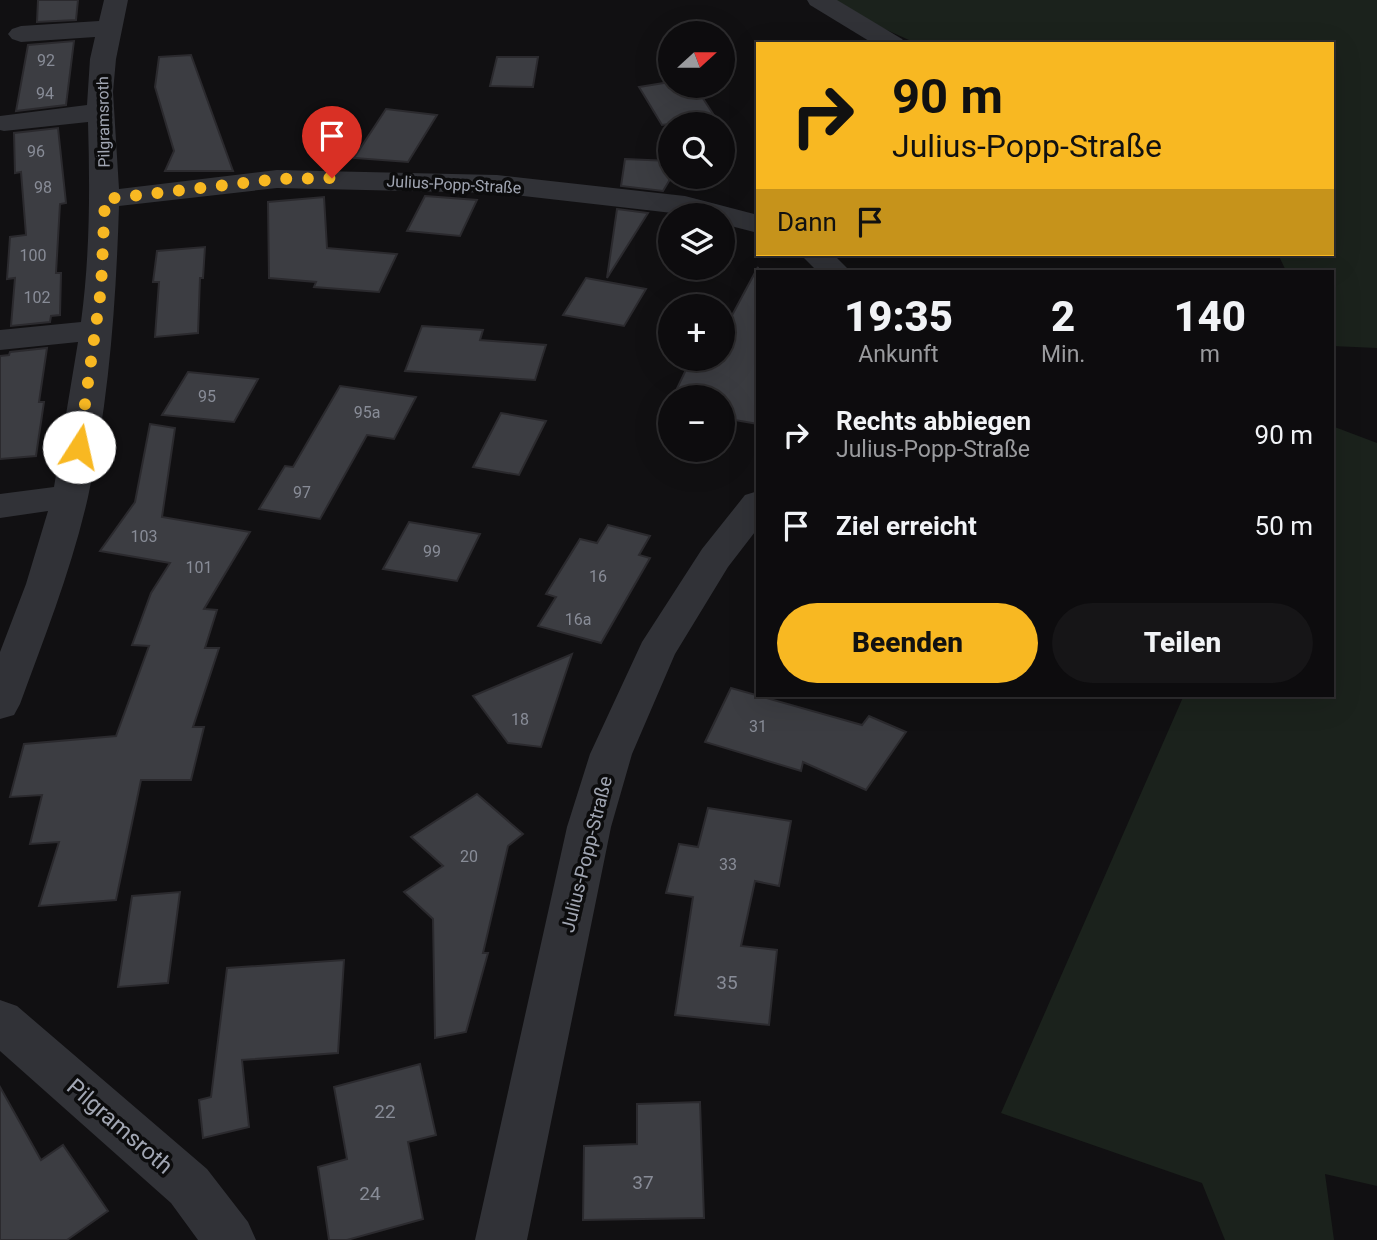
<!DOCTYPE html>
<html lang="de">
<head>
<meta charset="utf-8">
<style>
  body { margin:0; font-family:Roboto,sans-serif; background:#161517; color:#f1f3f6; height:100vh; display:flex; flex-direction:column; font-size:26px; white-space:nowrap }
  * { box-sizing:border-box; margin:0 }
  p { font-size:23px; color:#9a9b9e }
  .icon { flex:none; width:38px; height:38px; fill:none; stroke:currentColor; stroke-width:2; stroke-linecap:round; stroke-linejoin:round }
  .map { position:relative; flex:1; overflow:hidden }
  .sheet { position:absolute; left:756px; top:270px; width:578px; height:427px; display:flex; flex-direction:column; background:#0d0c0e; border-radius:0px; box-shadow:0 7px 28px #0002,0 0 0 2px #2d2c2e }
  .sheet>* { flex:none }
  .top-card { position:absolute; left:756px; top:42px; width:578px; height:214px; border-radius:0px; box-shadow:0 7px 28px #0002,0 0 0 2px #2d2c2e; background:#f8b822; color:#111; overflow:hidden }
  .needle { width:46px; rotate:69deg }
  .buttons { position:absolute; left:658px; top:21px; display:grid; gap:14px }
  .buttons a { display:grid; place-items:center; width:77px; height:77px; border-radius:50%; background:#0d0c0e; box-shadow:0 7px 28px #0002,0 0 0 2px #2d2c2e; font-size:35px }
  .pin { position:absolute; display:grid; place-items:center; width:60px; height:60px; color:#fff; margin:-72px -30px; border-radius:50% 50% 50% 0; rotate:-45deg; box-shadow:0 0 7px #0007 }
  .pin .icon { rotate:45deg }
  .me { position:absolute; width:77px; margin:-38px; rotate:10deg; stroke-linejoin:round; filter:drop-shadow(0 0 5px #0008) }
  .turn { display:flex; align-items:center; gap:24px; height:147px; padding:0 21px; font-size:32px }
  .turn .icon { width:91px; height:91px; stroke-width:2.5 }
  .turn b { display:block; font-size:49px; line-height:60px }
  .then { display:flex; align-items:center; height:66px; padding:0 21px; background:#0003; gap:14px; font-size:26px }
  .eta { display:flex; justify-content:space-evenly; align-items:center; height:119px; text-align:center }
  .eta b { font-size:42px; font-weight:800; line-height:49px }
  .button { display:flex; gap:14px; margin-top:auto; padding:14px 21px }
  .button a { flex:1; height:80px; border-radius:42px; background:#f8b822; color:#111; font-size:28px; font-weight:800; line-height:80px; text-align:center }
  .button a+a { background:#161517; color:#f1f3f6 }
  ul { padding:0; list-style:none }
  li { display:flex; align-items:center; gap:21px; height:91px; padding:0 21px }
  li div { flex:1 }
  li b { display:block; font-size:26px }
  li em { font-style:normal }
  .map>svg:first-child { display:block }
  .green { fill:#1b221c }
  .building { fill:#3c3d42; stroke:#2b2a2e; stroke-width:2 }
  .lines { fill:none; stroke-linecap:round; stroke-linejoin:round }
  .minor { fill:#313237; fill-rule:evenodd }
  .route { stroke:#f8b822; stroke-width:12; stroke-dasharray:0 21.6 }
  .labels { text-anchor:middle; stroke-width:7; stroke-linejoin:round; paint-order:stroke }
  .number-label { font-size:16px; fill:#888c97 }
  .far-street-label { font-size:16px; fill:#a1a6b3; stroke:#0c0c0d }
  .street-label { font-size:19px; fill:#a1a6b3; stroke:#0c0c0d }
  .near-number-label { font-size:19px; fill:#888c97 }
  .near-street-label { font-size:23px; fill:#a1a6b3; stroke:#0c0c0d }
</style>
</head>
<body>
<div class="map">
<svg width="1377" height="1240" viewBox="0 0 1377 1240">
  <rect width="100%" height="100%" fill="#111012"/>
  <g class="green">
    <path d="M 833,0 L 1377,0 L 1377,348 L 1332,346 L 1332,271 L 1286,271 L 1278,254 L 1332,254 L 1332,44 L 918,44 L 862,19 Z"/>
    <path d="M 1332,426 L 1377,443 L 1377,1186 L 1325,1174 L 1334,1240 L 1225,1240 L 1202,1183 L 1001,1113 L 1184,695 L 1332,695 Z"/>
  </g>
  <g class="building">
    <path d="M 38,0 L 78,0 L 76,20 L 37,22 Z"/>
    <path d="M 74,41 L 66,105 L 16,111 L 28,45 Z"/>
    <path d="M 191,55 L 233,171 L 165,171 L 174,151 L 155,87 L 159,57 Z"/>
    <path d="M 497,57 L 538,57 L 533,87 L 490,86 Z"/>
    <path d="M 670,82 L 670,86 L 695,86 L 715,117 L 662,125 L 639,87 Z"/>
    <path d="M 386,109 L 437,115 L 408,162 L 354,158 Z"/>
    <path d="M 58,128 L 66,203 L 60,204 L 56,273 L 61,273 L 60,315 L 51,316 L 50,322 L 11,326 L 15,278 L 7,279 L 10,237 L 26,235 L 21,172 L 15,173 L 14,133 Z"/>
    <path d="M 625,159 L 670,161 L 669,181 L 663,191 L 621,186 Z"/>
    <path d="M 425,196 L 477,200 L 460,236 L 407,231 Z"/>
    <path d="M 324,197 L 327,248 L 397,254 L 379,292 L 314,287 L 316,282 L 269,278 L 268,202 Z"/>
    <path d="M 617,209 L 648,213 L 607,278 Z"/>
    <path d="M 205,247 L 203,278 L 200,278 L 198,333 L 155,337 L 159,282 L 153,282 L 157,251 Z"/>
    <path d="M 758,267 L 758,424 L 723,418 L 723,397 L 673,397 L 691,359 L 723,359 L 723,332 Z"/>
    <path d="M 586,278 L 646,289 L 624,326 L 563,315 Z"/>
    <path d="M 422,326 L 483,330 L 480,340 L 546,345 L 535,380 L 405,371 Z"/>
    <path d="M 47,348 L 39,402 L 44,402 L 36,456 L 0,459 L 0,356 L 9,355 L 10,352 Z"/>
    <path d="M 188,372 L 258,379 L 234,422 L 162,415 Z"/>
    <path d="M 340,386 L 416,397 L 394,439 L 367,435 L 320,519 L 259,509 L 285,466 L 293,467 Z"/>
    <path d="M 501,413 L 546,421 L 519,475 L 473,467 Z"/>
    <path d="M 150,424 L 175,428 L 162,517 L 250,532 L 204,609 L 217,610 L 205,648 L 219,648 L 193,727 L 204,727 L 191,780 L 141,780 L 116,900 L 39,906 L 59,842 L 30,844 L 42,795 L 10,797 L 24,744 L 116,736 L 149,646 L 132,645 L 151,593 L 170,563 L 100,551 L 135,502 Z"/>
    <path d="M 409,522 L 480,534 L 457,581 L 383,569 Z"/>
    <path d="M 608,525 L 650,536 L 639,555 L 650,558 L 601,643 L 538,626 L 556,597 L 546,594 L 580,539 L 597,543 Z"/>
    <path d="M 572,654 L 541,747 L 508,743 L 473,696 Z"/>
    <path d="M 731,688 L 862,725 L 869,716 L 906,732 L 866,790 L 803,762 L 801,771 L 705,742 Z"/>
    <path d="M 477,794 L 523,834 L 508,846 L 483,953 L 488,953 L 466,1032 L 435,1038 L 433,919 L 404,892 L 443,866 L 411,837 Z"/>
    <path d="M 708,808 L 791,821 L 779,886 L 755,881 L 741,946 L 777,950 L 769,1025 L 675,1015 L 693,897 L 666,893 L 679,844 L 698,847 Z"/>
    <path d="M 180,892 L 168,983 L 118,987 L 132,896 Z"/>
    <path d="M 344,960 L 338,1053 L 242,1060 L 249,1127 L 203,1138 L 199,1100 L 211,1097 L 227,968 Z"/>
    <path d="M 420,1064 L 436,1135 L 408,1142 L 423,1219 L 347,1240 L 329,1240 L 318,1167 L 347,1159 L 334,1087 Z"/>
    <path d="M 0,1087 L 41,1160 L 63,1145 L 108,1211 L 67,1240 L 0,1240 Z"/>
    <path d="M 700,1102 L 704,1218 L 583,1220 L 584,1146 L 637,1144 L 637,1104 Z"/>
  </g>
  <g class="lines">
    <g class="minor">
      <path d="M 104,0 L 128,0 L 116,59 L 113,92 L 119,189 L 277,170 L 497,175 L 685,196 L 758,215 L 758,233 L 723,224 L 723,215 L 690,215 L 497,193 L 277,188 L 119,206 C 116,303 109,402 88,497 C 72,568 45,636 20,704 L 14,715 L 0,719 L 0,652 L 26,584 L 48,511 L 0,518 L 0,494 L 54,487 L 78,342 L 0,350 L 0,330 L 81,322 C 90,255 90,189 88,122 L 4,131 L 0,130 L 0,116 L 87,105 L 90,59 L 95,37 L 21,42 L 12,39 L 8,34 L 12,29 L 21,26 L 99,21 Z"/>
      <path d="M 807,0 L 837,0 L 902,39 L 906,44 L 874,44 L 810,5 Z"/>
      <path d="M 800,254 L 833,254 L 850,271 L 817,271 Z"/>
      <path d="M 758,491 L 758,528 L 728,567 L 675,654 L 632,754 L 611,827 L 527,1240 L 475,1240 L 567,827 L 590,754 L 642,642 L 702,549 L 745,495 Z"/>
      <path d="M 0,1000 L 17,1006 L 207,1169 L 248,1222 L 256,1240 L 198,1240 L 171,1203 L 0,1051 Z"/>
    </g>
  </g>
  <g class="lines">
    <path class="route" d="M 79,447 L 101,289 L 105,199 L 277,179 L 332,178"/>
  </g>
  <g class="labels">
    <g class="number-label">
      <text x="46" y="66">92</text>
      <text x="45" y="99">94</text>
      <text x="36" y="157">96</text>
      <text x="43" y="193">98</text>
      <text x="33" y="261">100</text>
      <text x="37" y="303">102</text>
      <text x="207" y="402">95</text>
      <text x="367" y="418">95a</text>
      <text x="302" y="498">97</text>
      <text x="144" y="542">103</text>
      <text x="432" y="557">99</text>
      <text x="199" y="573">101</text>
      <text x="598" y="582">16</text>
      <text x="578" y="625">16a</text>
      <text x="520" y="725">18</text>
      <text x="758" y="732">31</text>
      <text x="469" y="862">20</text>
      <text x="728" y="870">33</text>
    </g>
    <g class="far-street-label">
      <text transform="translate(103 122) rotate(-91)" y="6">Pilgramsroth</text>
      <text transform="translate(454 184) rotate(3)" y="6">Julius-Popp-Straße</text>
    </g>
    <g class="street-label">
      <text transform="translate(586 854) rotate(-76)" y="7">Julius-Popp-Straße</text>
    </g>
    <g class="near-number-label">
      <text x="727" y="989">35</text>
      <text x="385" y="1118">22</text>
      <text x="643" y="1189">37</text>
      <text x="370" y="1200">24</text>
    </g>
    <g class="near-street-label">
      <text transform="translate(120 1126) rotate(41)" y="8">Pilgramsroth</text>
    </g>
  </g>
</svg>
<div class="buttons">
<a><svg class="needle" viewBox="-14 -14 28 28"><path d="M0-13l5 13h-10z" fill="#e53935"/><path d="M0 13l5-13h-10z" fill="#9a9b9e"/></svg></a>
<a><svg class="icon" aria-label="search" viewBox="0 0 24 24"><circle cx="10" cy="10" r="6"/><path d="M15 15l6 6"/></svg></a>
<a><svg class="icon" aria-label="layers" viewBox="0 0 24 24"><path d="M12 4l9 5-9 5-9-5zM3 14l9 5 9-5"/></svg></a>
<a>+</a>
<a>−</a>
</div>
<div class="pin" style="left:332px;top:178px;background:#d93025"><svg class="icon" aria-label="arrive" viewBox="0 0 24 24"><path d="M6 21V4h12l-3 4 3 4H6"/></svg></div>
<svg class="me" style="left:79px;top:447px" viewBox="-20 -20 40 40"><circle r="19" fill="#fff"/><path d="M0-13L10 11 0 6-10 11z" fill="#f8b822"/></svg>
<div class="top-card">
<div class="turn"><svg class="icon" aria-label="right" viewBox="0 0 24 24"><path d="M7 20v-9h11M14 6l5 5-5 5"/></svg><div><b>90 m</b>Julius-Popp-Straße</div></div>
<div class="then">Dann<svg class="icon" aria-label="arrive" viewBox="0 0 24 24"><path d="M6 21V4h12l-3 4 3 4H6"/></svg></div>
</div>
<section class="sheet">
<div class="eta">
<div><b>19:35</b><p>Ankunft</p></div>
<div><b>2</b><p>Min.</p></div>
<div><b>140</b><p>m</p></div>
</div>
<ul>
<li><svg class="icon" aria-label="right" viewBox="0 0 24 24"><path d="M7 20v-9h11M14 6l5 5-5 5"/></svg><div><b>Rechts abbiegen</b><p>Julius-Popp-Straße</p></div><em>90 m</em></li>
<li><svg class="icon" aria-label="arrive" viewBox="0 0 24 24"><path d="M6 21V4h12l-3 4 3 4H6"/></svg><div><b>Ziel erreicht</b></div><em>50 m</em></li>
</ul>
<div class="button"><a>Beenden</a><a>Teilen</a></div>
</section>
</div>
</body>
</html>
